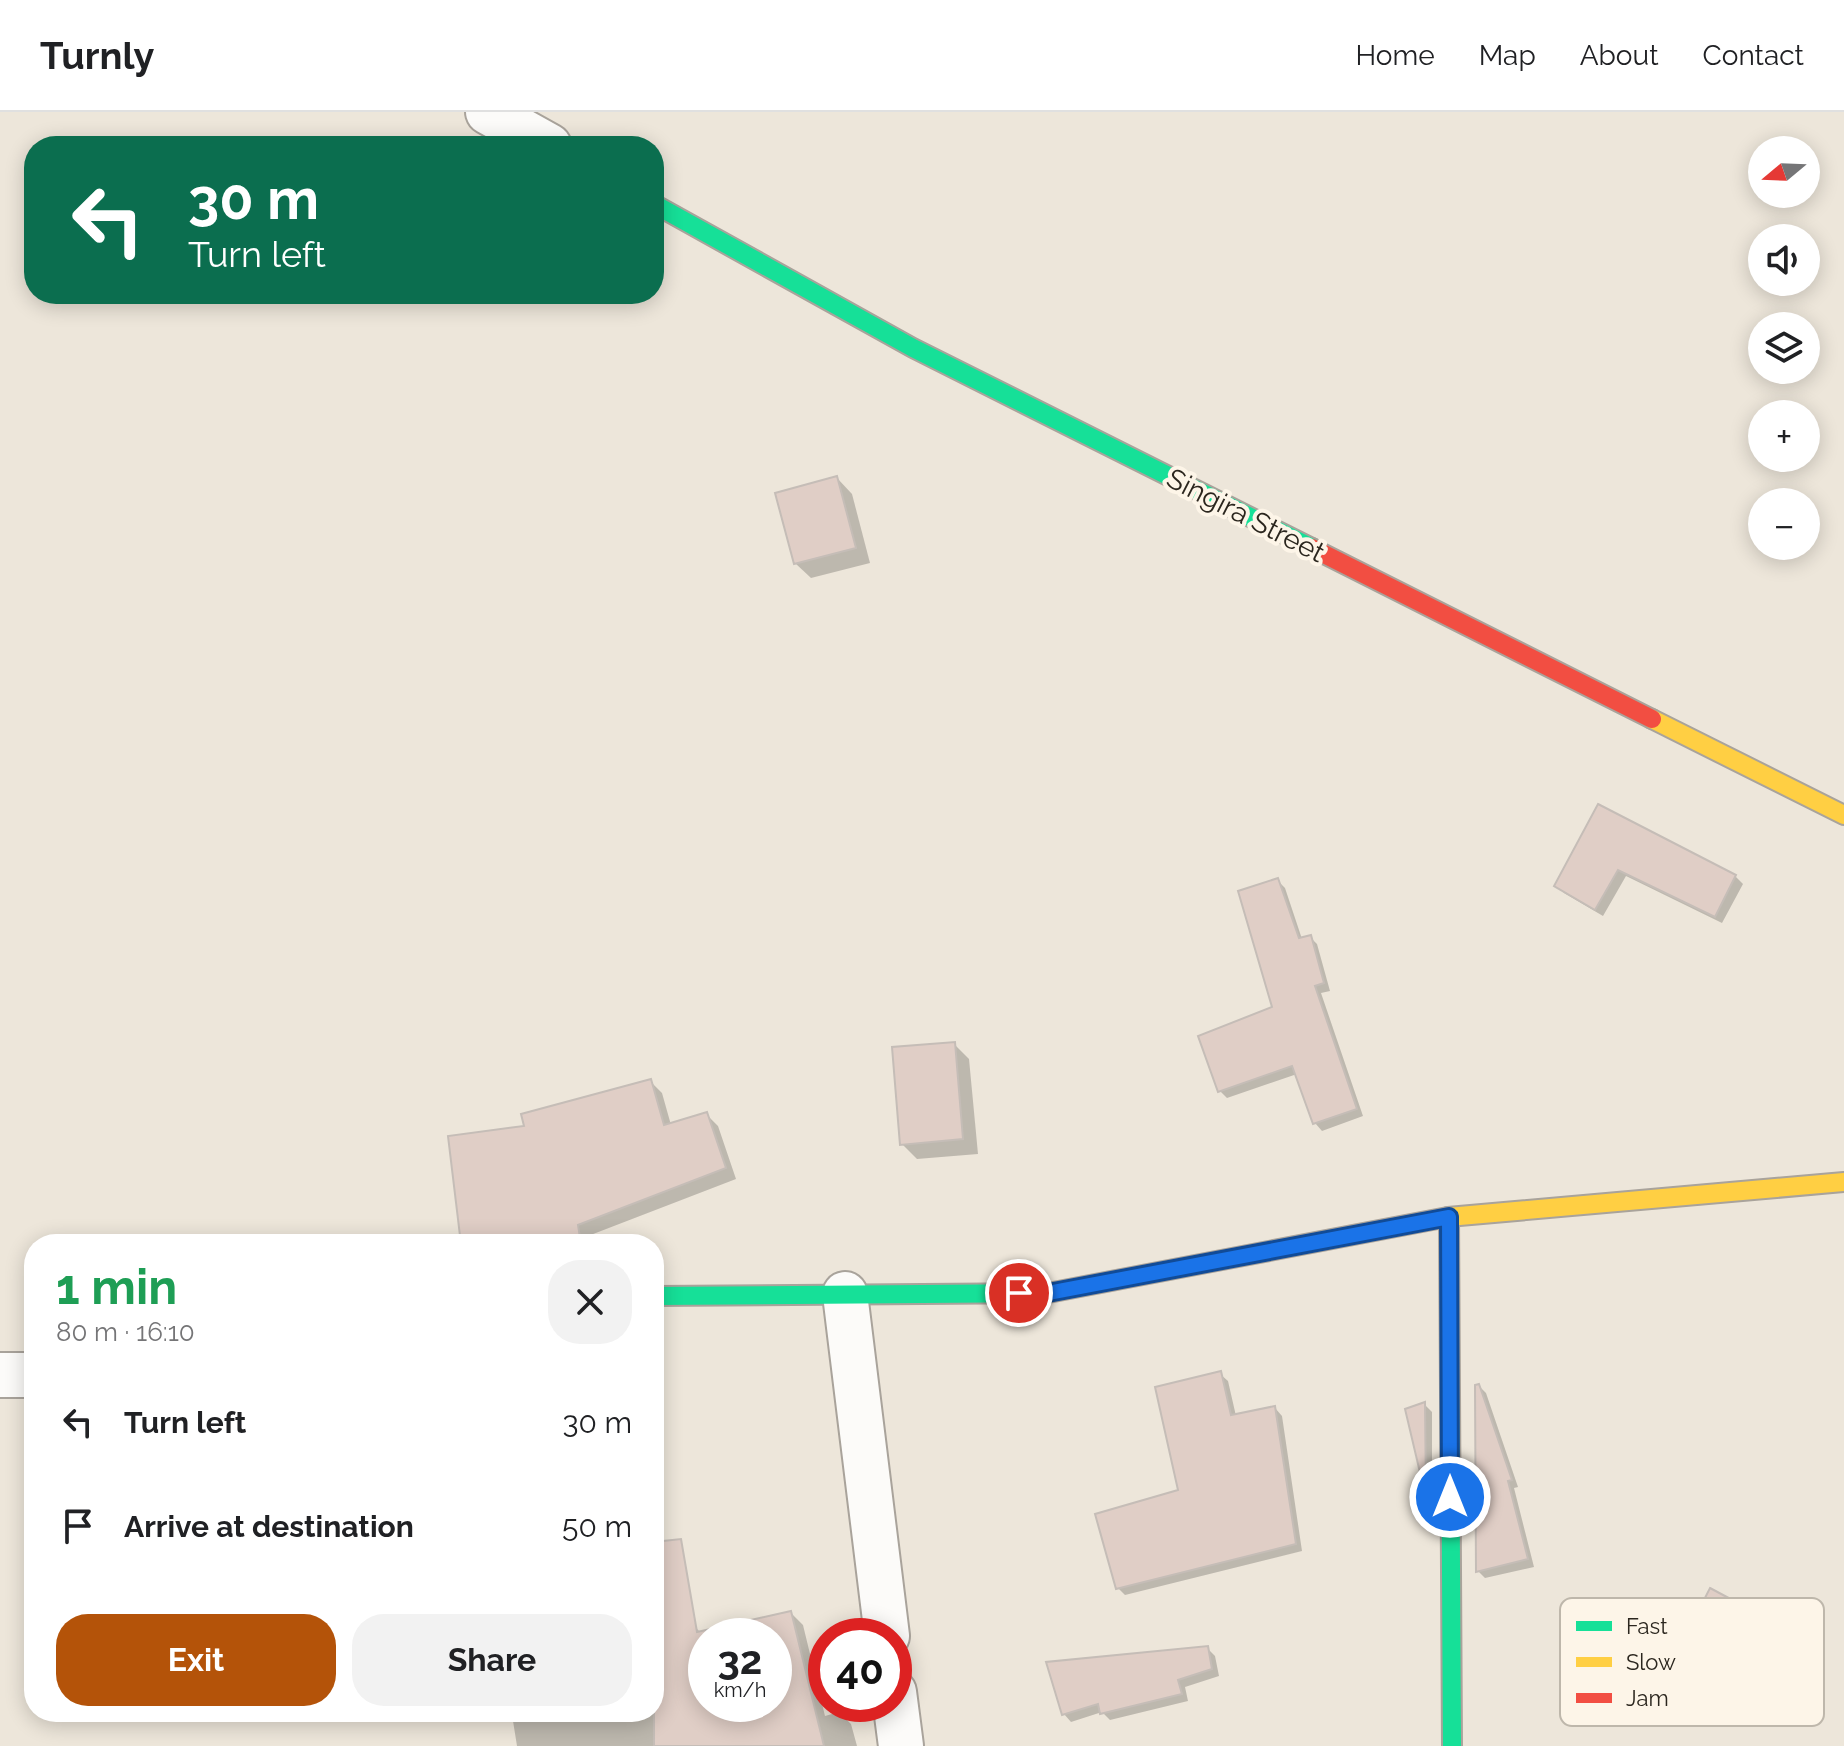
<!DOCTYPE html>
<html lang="en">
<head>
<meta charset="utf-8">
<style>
  body { margin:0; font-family:Raleway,sans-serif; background:#f2f2f2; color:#202124; height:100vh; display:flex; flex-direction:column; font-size:30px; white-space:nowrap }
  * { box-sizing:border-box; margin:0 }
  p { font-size:26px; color:#757577 }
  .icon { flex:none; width:44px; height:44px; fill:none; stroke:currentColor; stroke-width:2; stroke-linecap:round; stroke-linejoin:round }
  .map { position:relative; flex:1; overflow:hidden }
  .panel { position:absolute; left:24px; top:1122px; width:640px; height:488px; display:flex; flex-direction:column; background:#fff; border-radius:32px; box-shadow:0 4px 20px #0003 }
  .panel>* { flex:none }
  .guide { position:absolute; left:24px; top:24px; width:640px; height:168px; border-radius:32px; box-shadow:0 4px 20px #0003; background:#0b6e4f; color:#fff; overflow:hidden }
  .needle { width:52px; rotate:251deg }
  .tools { position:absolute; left:1748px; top:24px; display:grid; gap:16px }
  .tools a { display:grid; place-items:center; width:72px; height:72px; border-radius:50%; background:#fff; box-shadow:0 4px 20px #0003; font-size:40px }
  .speed { position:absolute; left:688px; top:1506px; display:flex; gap:16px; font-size:40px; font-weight:700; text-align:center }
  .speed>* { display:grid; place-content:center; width:104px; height:104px; border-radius:50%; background:#fff; box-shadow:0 4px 20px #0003; line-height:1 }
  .speed small { font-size:20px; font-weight:400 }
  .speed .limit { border:12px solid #d22; background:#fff; color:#111 }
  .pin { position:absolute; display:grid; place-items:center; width:68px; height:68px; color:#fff; margin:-34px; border:4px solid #fff; border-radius:50%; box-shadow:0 2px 8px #0007 }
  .me { position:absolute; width:88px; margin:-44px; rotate:0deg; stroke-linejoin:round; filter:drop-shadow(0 0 6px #0008) }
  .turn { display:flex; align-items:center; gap:28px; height:168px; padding:0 32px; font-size:36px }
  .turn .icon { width:104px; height:104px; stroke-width:2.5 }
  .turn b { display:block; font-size:56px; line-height:68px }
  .round { display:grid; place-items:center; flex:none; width:84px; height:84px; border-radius:32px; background:#f2f2f2 }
  .overview { display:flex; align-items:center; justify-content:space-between; height:136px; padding:0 32px }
  h1 { font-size:48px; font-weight:700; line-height:60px; color:#1e9e55 }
  .primary-button { display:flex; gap:16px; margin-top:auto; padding:16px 32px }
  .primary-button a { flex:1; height:92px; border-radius:32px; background:#b45309; color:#fff; font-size:32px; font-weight:700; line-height:92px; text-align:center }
  .primary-button a+a { background:#f2f2f2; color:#202124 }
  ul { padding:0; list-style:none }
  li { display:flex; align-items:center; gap:24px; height:104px; padding:0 32px }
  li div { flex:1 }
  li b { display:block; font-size:30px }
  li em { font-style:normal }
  header { display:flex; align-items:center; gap:48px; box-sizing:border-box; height:112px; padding:0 40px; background:#fff; border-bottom:2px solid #e0e0e0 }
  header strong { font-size:38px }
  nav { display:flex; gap:44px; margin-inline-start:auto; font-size:28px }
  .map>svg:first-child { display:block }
  .shadow { fill:#0003; fill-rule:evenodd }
  .building { fill:#e0cec6; stroke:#c5bdb7; stroke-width:2; fill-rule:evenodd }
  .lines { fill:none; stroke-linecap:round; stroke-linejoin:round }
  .street-casing { stroke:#a9a39b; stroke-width:48 }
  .fast-casing { stroke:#a9a39b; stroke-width:22 }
  .slow-casing { stroke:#a9a39b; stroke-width:22 }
  .jam-casing { stroke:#a9a39b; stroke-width:22 }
  .street { stroke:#fcfbf9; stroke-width:44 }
  .fast { stroke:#16e098; stroke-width:18 }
  .slow { stroke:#ffcf43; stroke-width:18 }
  .jam { stroke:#f24e42; stroke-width:18 }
  .route-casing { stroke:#114b97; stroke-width:20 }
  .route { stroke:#1a73e8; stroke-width:14 }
  .labels { text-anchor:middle; stroke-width:8; stroke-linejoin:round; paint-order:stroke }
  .street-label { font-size:28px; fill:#2b261e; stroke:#fdf5e8 }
  .key { fill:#fdf5e8; stroke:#beb7ab; stroke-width:2 }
  .key-label { font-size:22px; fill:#2b261e }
</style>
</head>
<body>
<header>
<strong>Turnly</strong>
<nav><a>Home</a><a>Map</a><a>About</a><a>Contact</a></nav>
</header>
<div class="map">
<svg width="1844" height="1634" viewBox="0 0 1844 1634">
  <rect width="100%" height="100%" fill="#ede6da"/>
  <g class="shadow">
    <path d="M 837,366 L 852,382 L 870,451 L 811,466 L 795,451 Z"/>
    <path d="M 1599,695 L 1735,764 L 1743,772 L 1722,811 L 1626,764 L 1603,804 L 1564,781 L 1557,773 Z"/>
    <path d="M 1277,768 L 1285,776 L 1302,827 L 1310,825 L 1317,832 L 1330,879 L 1321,881 L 1363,1004 L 1322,1019 L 1315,1011 L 1297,962 L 1227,986 L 1220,979 L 1275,896 Z"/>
    <path d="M 954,932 L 969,947 L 978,1042 L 917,1047 L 902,1032 Z"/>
    <path d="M 650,969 L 662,981 L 671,1013 L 706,1002 L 718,1014 L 736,1067 L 588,1124 L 589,1127 L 546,1132 L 463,1132 L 527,1016 Z"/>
    <path d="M 1220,1262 L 1228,1269 L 1236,1304 L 1275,1296 L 1282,1304 L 1302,1439 L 1125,1483 L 1118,1476 L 1181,1379 Z"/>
    <path d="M 1479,1274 L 1486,1281 L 1518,1375 L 1514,1376 L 1534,1455 L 1485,1466 L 1478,1459 Z"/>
    <path d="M 1425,1293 L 1432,1300 L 1432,1390 L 1427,1385 L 1407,1299 Z"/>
    <path d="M 791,1501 L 803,1513 L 825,1604 L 839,1600 L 851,1612 L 857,1634 L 517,1634 L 513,1609 L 574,1600 L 654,1600 L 654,1522 L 695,1515 L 701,1521 ZM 706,1524 L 774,1524 L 774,1592 L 706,1592 Z"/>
    <path d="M 1207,1536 L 1215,1544 L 1219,1564 L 1185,1575 L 1188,1589 L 1110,1608 L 1102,1600 L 1071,1610 L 1064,1602 Z"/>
  </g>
  <g class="building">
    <path d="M 837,364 L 856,436 L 794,452 L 775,381 Z"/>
    <path d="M 1598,692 L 1736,763 L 1715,805 L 1618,758 L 1595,798 L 1554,774 Z"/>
    <path d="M 1278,766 L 1299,826 L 1311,823 L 1324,871 L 1315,874 L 1357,997 L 1313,1012 L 1292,954 L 1218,980 L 1198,924 L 1272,895 L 1238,779 Z"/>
    <path d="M 955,930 L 963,1027 L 900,1033 L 892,935 Z"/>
    <path d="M 651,967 L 664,1013 L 707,1000 L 726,1056 L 578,1113 L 581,1132 L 461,1132 L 448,1024 L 524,1014 L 521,1002 Z"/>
    <path d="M 1221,1259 L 1231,1303 L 1275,1294 L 1296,1432 L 1116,1477 L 1095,1402 L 1178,1378 L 1155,1275 Z"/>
    <path d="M 1479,1272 L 1512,1368 L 1508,1369 L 1528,1447 L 1476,1460 L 1475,1273 Z"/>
    <path d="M 1425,1290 L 1426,1386 L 1405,1297 Z"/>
    <path d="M 681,1427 L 697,1520 L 791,1499 L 824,1634 L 654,1634 L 654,1430 ZM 706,1524 L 774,1524 L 774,1592 L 706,1592 Z"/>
    <path d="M 1710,1476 L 1755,1500 L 1734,1543 L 1688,1519 Z"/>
    <path d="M 1208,1534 L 1212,1557 L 1178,1568 L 1182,1582 L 1100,1602 L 1098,1592 L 1062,1603 L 1046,1550 Z"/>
  </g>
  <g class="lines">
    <defs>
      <g id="street">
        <path d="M 488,0 L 549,34"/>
        <path d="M 845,1182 L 887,1524"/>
        <path d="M 0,1263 L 34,1263"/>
        <path d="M 894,1580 L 901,1634"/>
      </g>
      <g id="fast">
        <path d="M 654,92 L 913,236 L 1312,436"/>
        <path d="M 1449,1105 L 1452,1634"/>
        <path d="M 654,1184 L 1048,1181 L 1448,1105"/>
      </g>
      <g id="slow">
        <path d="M 1652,607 L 1844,703"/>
        <path d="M 1448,1105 L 1844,1070"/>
      </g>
      <path id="jam" d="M 1312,436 L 1652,607"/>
    </defs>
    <use href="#street" class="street-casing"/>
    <use href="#fast" class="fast-casing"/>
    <use href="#slow" class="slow-casing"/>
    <use href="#jam" class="jam-casing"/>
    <use href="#street" class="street"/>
    <use href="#fast" class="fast"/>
    <use href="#slow" class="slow"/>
    <use href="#jam" class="jam"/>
  </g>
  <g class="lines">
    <defs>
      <path id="route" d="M 1019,1181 L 1048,1181 L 1449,1105 L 1450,1385"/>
    </defs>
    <use href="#route" class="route-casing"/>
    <use href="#route" class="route"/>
  </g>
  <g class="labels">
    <g class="street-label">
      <text transform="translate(1246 403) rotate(27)" y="10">Singira Street</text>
    </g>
  </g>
  <rect x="1560" y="1486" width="264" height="128" rx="12" class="key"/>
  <rect x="1576" y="1509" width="36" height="10" fill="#16e098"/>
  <rect x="1576" y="1545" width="36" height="10" fill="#ffcf43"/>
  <rect x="1576" y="1581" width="36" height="10" fill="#f24e42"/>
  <g class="key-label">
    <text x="1626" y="1522">Fast</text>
    <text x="1626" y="1558">Slow</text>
    <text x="1626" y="1594">Jam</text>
  </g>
</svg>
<div class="tools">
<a><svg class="needle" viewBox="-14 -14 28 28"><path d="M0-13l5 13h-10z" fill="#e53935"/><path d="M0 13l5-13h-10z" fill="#757577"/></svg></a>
<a><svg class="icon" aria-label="sound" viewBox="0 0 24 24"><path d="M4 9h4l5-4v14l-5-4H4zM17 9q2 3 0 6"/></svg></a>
<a><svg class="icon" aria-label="layers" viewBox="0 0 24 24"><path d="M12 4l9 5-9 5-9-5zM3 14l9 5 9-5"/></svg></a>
<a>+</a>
<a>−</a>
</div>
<div class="speed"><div>32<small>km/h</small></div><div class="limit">40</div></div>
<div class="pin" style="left:1019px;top:1181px;background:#d93025"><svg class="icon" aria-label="arrive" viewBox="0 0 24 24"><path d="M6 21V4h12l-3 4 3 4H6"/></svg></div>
<svg class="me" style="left:1450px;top:1385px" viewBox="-20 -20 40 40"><circle r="17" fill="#1a73e8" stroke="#fff" stroke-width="3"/><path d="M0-11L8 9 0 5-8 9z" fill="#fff"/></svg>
<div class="guide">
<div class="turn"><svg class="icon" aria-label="left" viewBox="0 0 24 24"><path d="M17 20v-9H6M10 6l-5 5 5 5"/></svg><div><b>30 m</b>Turn left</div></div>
</div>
<section class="panel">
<div class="overview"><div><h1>1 min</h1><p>80 m · 16:10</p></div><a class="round"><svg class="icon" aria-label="close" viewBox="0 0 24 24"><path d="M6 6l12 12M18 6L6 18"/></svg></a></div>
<ul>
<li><svg class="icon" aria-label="left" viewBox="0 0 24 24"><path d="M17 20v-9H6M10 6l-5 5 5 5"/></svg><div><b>Turn left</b></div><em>30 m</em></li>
<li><svg class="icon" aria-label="arrive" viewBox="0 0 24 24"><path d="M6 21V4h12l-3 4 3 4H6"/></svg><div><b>Arrive at destination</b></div><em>50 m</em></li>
</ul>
<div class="primary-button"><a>Exit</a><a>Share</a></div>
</section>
</div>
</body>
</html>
